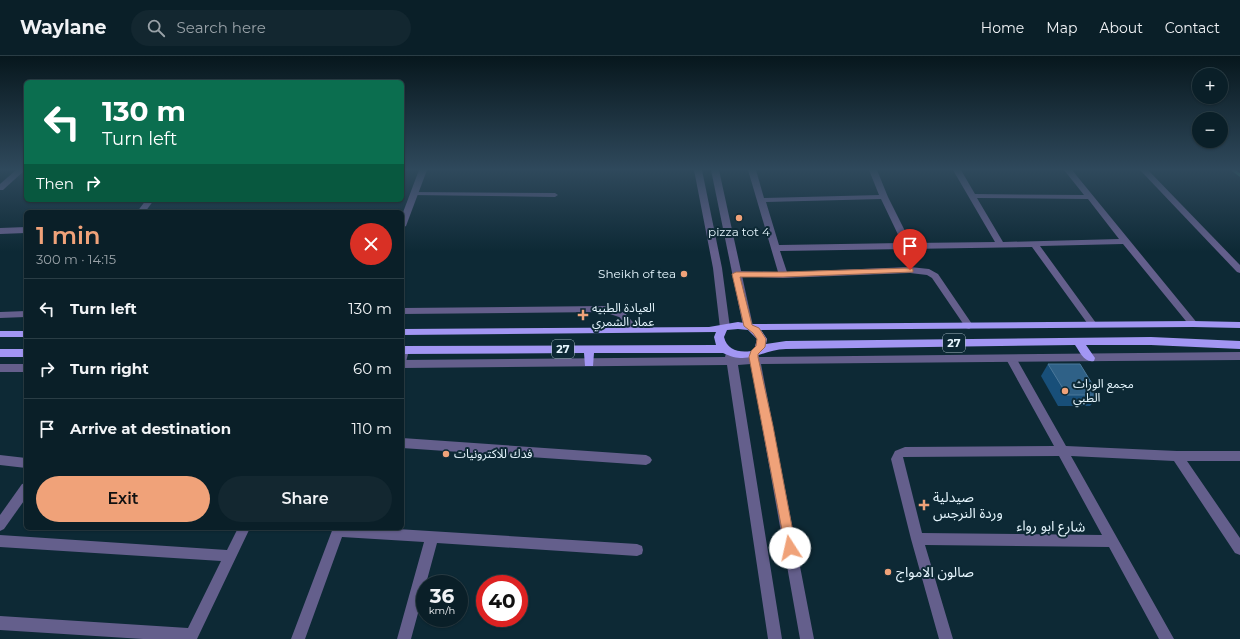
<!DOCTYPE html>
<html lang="en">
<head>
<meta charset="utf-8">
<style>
  body { margin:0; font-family:Montserrat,"Noto Sans Arabic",sans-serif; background:#132730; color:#f1f3f6; height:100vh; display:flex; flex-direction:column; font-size:15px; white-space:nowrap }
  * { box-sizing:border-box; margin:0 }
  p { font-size:13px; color:#99a2a8 }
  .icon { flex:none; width:22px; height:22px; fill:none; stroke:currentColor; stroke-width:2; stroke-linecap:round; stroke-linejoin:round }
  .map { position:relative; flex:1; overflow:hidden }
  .panel { position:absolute; left:24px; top:154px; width:380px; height:320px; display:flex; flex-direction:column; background:#0a1f28; border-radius:6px; box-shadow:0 1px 3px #0004,0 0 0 1px #2a3d45 }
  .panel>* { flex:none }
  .guide { position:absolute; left:24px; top:24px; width:380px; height:122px; border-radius:6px; box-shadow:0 1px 3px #0004,0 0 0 1px #2a3d45; background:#0b6e4f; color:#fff; overflow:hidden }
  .fabs { position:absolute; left:1192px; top:12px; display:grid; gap:8px }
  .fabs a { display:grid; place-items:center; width:36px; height:36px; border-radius:50%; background:#0a1f28; box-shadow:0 1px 3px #0004,0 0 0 1px #2a3d45; font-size:20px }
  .speed { position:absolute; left:416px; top:519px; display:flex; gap:8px; font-size:20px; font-weight:700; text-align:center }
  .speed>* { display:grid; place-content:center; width:52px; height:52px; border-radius:50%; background:#0a1f28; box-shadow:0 1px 3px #0004,0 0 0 1px #2a3d45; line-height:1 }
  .speed small { font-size:10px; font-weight:400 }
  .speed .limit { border:6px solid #d22; background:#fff; color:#111 }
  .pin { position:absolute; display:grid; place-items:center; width:34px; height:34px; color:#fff; margin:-41px -17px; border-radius:50% 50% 50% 0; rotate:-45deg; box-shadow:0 0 4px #0007 }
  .pin .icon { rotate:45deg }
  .me { position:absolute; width:44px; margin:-22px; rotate:350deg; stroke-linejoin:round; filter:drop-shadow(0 0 3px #0008) }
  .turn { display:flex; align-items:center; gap:14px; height:84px; padding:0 12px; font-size:18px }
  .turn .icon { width:52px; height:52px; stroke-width:2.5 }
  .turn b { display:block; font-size:28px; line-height:34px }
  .then { display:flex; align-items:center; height:38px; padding:0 12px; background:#0003; gap:8px; font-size:15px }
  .round { display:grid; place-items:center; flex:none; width:42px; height:42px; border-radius:21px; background:#132730 }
  .summary { display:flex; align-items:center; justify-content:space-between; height:68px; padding:0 12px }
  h1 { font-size:24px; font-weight:600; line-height:30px; color:#f0a279 }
  .action { display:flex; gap:8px; margin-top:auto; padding:8px 12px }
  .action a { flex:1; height:46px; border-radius:24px; background:#f0a279; color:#111; font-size:16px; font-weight:600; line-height:46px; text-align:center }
  .action a+a { background:#132730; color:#f1f3f6 }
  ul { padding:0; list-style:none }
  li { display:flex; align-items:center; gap:12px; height:60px; padding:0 12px; border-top:1px solid #2a3d45 }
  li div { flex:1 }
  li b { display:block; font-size:15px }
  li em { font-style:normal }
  header { display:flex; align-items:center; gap:24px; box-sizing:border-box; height:56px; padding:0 20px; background:#0a1f28; border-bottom:1px solid #2a3d45 }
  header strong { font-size:19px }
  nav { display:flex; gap:22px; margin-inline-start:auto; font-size:14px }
  .search { width:280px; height:36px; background:#132730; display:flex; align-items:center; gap:10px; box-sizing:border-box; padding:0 14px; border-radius:22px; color:#99a2a8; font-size:15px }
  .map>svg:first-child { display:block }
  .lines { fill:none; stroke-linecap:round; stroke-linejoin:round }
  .stream { stroke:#2f876b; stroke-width:3 }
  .service { fill:#645f8c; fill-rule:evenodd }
  .minor { fill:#645f8c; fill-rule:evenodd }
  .tertiary { fill:#645f8c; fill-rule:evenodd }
  .primary { fill:#a296f3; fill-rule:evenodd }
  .wall { fill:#184f79 }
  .building { fill:#2f6187; stroke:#4b789a }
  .route { fill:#f0a279; stroke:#9c694f }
  .poi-dot { fill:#f0a279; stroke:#0d2935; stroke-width:1.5 }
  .labels { text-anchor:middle; stroke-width:4; stroke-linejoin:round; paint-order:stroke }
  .shield { fill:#0d2935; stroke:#a5b8c2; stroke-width:1 }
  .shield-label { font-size:11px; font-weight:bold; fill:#e6f6fe }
  .poi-label { font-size:12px; fill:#e6f6fe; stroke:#0d2935; text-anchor:start }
  .near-poi-label { font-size:14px; fill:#e6f6fe; stroke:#0d2935; text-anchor:start }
  .near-street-label { font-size:14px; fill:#e6f6fe; stroke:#0d2935 }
</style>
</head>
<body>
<header>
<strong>Waylane</strong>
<div class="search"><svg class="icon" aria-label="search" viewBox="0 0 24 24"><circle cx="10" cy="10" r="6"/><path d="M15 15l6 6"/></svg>Search here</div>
<nav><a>Home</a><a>Map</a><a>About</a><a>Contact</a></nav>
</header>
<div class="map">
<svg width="1240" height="583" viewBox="0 0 1240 583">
  <rect width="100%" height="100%" fill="#0d2935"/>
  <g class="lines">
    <path class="stream" d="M 1233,114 L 1240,119"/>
    <path class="service" d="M 414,136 L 555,137 L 558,139 L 555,141 L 412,139 L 411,138 Z"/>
    <g class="minor">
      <path d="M 16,114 L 25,114 L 3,134 L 0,134 L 0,128 Z"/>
      <path d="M 419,114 L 427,114 L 406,170 L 402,172 L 402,159 Z"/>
      <path d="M 748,114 L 756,114 L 764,142 L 879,139 L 869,114 L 877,114 L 888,141 L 911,187 L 995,186 L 953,114 L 961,114 L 975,138 L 1084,139 L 1064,114 L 1072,114 L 1198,268 L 1196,270 L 1190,270 L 1123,188 L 1040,190 L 1096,267 L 1098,269 L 1096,271 L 1090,271 L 1032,191 L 780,195 L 787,216 L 910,211 L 929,213 L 938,218 L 972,268 L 974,270 L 969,273 L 966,272 L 932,222 L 927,219 L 910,217 L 783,222 L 733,220 L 732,218 L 736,215 L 778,216 ZM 977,142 L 1088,143 L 1119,183 L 1003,186 ZM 881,143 L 902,187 L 779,189 L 766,146 Z"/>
      <path d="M 1140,114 L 1148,114 L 1240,209 L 1240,217 L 1237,216 Z"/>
      <path d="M 146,144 L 154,144 L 145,156 L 137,156 Z"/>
      <path d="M 26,171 L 26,177 L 0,178 L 0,172 Z"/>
      <path d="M 404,290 L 408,291 L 409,294 L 406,306 L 402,307 L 402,291 Z"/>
      <path d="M 1011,299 L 1015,300 L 1066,390 L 1177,395 L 1240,395 L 1240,405 L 1187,405 L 1240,482 L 1240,499 L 1235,497 L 1174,405 L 1071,400 L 1174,583 L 1159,583 L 1109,491 L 925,489 L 953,583 L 939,583 L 911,483 L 891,403 L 895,395 L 905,391 L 1054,390 L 1006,303 L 1007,300 ZM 1059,400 L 1102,479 L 922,477 L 903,401 Z"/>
      <path d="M 402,382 L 646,399 L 650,401 L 652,404 L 650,407 L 646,409 L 402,392 Z"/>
      <path d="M 0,399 L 26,402 L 26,412 L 0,409 Z"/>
      <path d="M 26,427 L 26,442 L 4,473 L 0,475 L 0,459 L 22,428 Z"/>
      <path d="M 238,472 L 250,472 L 197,583 L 143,583 L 0,574 L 0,560 L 188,572 L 221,505 L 0,491 L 0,479 L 227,494 Z"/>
      <path d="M 333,472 L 381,472 L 637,488 L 642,490 L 643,494 L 642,498 L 637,500 L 437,487 L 411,583 L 397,583 L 424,486 L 342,481 L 305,583 L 291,583 Z"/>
    </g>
    <g class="tertiary">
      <path d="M 694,114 L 702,114 L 722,212 L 730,272 L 725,275 L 720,272 L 713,212 Z"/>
      <path d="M 711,114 L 719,114 L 753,270 L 748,273 L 743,270 Z"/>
      <path d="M 605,250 L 625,257 L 638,272 L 640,274 L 638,276 L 632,276 L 619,261 L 604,256 L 402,258 L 402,252 Z"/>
      <path d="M 26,255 L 26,261 L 0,262 L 0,256 Z"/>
      <path d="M 730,296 L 734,297 L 736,301 L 749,301 L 750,297 L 758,297 L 759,301 L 1240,296 L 1240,304 L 761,308 L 814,583 L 800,583 L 751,308 L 738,309 L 782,583 L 768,583 L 727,309 L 402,312 L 402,304 L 725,301 L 726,297 Z"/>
      <rect x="0" y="308" width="26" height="8"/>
    </g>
    <g class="primary">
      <path d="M 1193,265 L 1240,266 L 1240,272 L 1193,271 L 761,274 L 767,283 L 766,288 L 786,285 L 1151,281 L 1240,285 L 1240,293 L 1151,289 L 1086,289 L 1095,302 L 1094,305 C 1084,307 1080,296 1075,289 L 786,293 C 760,294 749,310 723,297 L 594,297 L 593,310 L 585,310 L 584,297 L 402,298 L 402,290 L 716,289 L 714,281 L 716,276 L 402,279 L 402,273 L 709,271 L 738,266 L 750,268 ZM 738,273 L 748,274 L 757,283 L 755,291 L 751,295 C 739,297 727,294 724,281 L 727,274 Z"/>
      <rect x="0" y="275" width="26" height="6"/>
      <rect x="0" y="293" width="26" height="8"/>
    </g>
  </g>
  <path class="wall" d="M 1048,308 L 1099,339 L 1090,350 L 1058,350 L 1041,320 Z"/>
  <path class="building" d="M 1048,308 L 1080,308 L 1099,339 L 1067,339 Z"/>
  <linearGradient id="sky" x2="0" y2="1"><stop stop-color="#07171d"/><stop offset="0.58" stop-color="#2f495c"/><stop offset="1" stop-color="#2f495c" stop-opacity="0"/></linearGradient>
  <rect width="1240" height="196" fill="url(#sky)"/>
  <path class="route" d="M 910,212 L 913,213 L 913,216 L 783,221 L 740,221 L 752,269 L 759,272 L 766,283 L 765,291 L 758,298 L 758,301 L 773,370 L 796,492 L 794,495 L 790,497 L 786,495 L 749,301 L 751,295 L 756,290 L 757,283 L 753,277 L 744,270 L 732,218 L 736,216 L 783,216 Z"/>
  <g class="poi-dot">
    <circle cx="739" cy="162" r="4"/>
    <circle cx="684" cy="218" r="4"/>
    <path d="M581 253h4v4h4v4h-4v4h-4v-4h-4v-4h4z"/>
    <circle cx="1065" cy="335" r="4"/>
    <circle cx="446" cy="398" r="4"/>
    <path d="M922 443h4v4h4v4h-4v4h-4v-4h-4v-4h4z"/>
    <circle cx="888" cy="516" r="4"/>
  </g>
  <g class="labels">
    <g class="shield">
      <rect x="943" y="278" width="22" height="18" rx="3"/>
      <rect x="552" y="284" width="22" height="18" rx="3"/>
    </g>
    <g class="shield-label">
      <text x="954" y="291">27</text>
      <text x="563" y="297">27</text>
    </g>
    <g class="poi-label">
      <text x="739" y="180" text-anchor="middle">pizza tot 4</text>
      <text x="676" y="222" text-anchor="end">Sheikh of tea</text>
      <text x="592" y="256">العيادة الطبيه<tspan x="592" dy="14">عماد الشمري</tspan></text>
      <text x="1073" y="332">مجمع الوراث<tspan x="1073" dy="14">الطبي</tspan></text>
      <text x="454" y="402">فدك للاكترونيات</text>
    </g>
    <g class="near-poi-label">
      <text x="933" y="446">صيدلية<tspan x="933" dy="16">وردة النرجس</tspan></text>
      <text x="896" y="521">صالون الامواج</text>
    </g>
    <g class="near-street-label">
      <text transform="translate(1051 470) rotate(1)" y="5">شارع ابو رواء</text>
    </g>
  </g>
</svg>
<div class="fabs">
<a>+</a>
<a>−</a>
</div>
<div class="speed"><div>36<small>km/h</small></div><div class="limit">40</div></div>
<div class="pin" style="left:910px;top:214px;background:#d93025"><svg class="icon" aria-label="arrive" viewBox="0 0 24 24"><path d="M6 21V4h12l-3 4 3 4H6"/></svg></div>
<svg class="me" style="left:790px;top:492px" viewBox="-20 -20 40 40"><circle r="19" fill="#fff"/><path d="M0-13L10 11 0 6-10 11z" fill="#f0a279"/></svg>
<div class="guide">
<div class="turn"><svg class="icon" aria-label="left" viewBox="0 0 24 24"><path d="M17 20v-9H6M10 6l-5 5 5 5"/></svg><div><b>130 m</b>Turn left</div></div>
<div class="then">Then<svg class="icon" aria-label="right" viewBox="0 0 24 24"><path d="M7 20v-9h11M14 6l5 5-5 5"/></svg></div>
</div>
<section class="panel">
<div class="summary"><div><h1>1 min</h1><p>300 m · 14:15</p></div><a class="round" style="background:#d93025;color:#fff"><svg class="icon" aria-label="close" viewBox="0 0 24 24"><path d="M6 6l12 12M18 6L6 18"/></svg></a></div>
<ul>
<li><svg class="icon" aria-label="left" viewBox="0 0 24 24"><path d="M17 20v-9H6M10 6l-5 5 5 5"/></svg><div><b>Turn left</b></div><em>130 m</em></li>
<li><svg class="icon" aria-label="right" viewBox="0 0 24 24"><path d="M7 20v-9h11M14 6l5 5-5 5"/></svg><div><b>Turn right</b></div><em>60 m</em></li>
<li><svg class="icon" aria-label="arrive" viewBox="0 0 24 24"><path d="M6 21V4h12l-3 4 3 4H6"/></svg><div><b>Arrive at destination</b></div><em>110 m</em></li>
</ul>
<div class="action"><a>Exit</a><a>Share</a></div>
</section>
</div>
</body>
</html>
